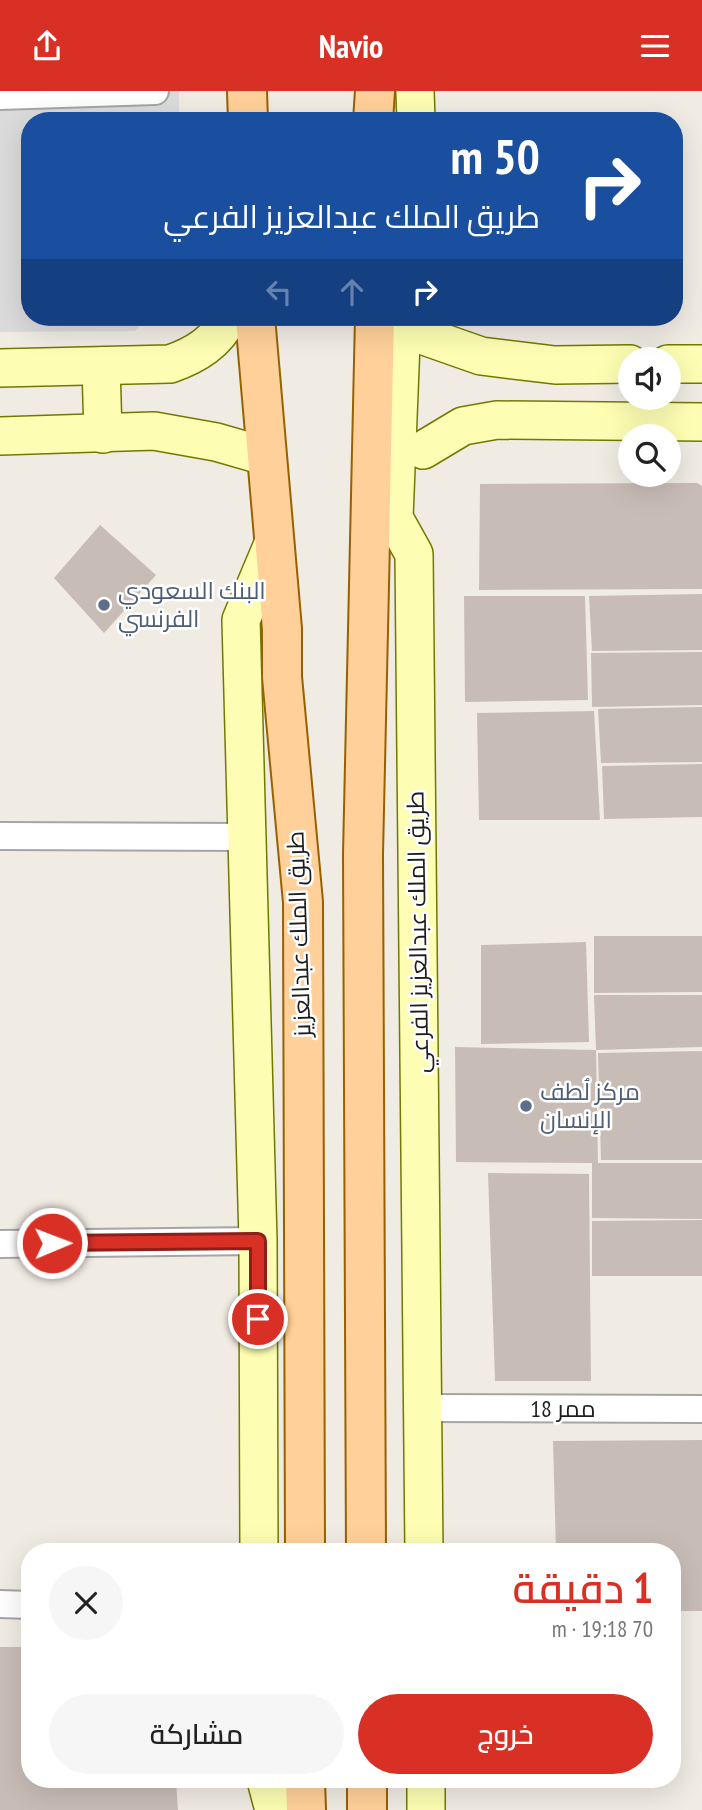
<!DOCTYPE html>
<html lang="ar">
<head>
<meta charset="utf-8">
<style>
  body { margin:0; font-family:"PT Sans Narrow",Cairo,sans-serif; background:#f6f6f6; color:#222; direction:rtl; height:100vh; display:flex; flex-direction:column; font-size:26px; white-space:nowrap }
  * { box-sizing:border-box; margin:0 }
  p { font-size:23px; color:#767676 }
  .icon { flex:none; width:38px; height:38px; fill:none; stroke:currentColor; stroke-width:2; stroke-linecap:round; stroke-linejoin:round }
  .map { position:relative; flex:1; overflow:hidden; direction:ltr }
  .drawer { position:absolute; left:21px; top:1452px; width:660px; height:245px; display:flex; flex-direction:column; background:#fff; border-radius:28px; box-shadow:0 7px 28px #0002; direction:rtl }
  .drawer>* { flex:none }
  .hud { position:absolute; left:21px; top:21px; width:662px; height:214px; border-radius:28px; box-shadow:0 7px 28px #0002; direction:rtl; background:#1a4fa0; color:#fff; overflow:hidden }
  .buttons { position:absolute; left:618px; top:256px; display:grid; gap:14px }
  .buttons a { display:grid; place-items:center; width:63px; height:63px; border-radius:50%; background:#fff; box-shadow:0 7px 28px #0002; font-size:35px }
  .pin { position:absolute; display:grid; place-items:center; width:60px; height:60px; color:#fff; margin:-30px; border:4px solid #fff; border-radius:50%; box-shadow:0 2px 7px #0007 }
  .me { position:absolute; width:77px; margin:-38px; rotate:89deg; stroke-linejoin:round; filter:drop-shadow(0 0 5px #0008) }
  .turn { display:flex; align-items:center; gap:24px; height:147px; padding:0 28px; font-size:32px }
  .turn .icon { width:91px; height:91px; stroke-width:2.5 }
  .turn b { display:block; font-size:49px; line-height:60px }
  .lanes { display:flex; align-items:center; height:66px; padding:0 28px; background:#0003; justify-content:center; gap:35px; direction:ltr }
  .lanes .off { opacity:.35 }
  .round { display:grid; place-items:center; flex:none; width:74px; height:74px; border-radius:37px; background:#f6f6f6 }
  .head { display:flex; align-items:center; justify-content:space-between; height:119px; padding:0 28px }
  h1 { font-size:42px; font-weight:600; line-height:52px; color:#d93025 }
  .primary-button { display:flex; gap:14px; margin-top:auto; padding:14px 28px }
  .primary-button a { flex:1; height:80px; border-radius:42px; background:#d93025; color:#fff; font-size:28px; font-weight:600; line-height:80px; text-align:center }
  .primary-button a+a { background:#f6f6f6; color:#222 }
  header { display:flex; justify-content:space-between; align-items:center; height:91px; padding:0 28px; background:#d93025; color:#fff; font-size:32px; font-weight:600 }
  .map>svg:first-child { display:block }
  .residential { fill:#dcdbdb }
  .building { fill:#c8bdb6 }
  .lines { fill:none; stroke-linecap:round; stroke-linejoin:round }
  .street-casing { stroke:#a5a5a5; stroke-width:30 }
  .secondary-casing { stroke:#707a00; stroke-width:40 }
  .primary-casing { stroke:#986100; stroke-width:42 }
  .street { stroke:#fff; stroke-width:26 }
  .secondary { stroke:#fdfeb3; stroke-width:37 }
  .primary { stroke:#ffd099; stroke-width:38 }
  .route-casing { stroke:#8d1f18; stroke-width:18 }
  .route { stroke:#d93025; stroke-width:12 }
  .service-dot { fill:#5c6f8a; stroke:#fff; stroke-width:2.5 }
  .labels { text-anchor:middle; stroke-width:5; stroke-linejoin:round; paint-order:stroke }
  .service-label { font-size:24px; fill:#4e5e75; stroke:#fff; text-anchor:start }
  .street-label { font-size:24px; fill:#1e1e1e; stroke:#fff }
</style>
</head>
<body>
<header><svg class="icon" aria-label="menu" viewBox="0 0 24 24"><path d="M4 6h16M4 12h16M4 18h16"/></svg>Navio<svg class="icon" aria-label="share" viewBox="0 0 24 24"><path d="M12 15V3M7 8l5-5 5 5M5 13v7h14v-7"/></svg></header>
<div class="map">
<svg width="702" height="1719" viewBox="0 0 702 1719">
  <rect width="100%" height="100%" fill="#f0ebe3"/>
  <path class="residential" d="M 0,0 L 179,0 L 179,30 L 30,30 L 30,226 L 148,226 L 135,240 L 0,241 Z"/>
  <g class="building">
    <path d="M 697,392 L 702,395 L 702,498 L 479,499 L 480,393 Z"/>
    <path d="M 100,434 L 156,484 L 104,542 L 54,487 Z"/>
    <path d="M 702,503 L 702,559 L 592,560 L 589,505 Z"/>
    <path d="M 464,505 L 585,505 L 588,609 L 465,611 Z"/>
    <path d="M 702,561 L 702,614 L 592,616 L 591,562 Z"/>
    <path d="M 702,616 L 702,671 L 601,672 L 598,618 Z"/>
    <path d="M 594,620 L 600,729 L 479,729 L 477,622 Z"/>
    <path d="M 702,673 L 702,726 L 604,728 L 602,675 Z"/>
    <path d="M 594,845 L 702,845 L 702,901 L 594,902 Z"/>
    <path d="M 586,851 L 589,951 L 481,953 L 481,854 Z"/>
    <path d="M 594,904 L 702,904 L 702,956 L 596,959 L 598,1072 L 702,1072 L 702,1128 L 592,1127 L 592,1072 L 456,1071 L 455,956 L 596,959 Z"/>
    <path d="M 702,960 L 702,1069 L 601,1069 L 598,962 Z"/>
    <path d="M 488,1082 L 589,1083 L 591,1290 L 495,1290 Z"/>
    <path d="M 702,1129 L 702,1185 L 592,1185 L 592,1130 Z"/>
    <path d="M 702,1349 L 702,1520 L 672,1520 L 672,1461 L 556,1461 L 553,1350 Z"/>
    <path d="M 0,1556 L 30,1556 L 30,1689 L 176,1689 L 178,1719 L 0,1719 Z"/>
  </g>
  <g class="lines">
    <defs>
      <g id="street">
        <path d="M 0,5 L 155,0"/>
        <path d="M 0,745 L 246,746"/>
        <path d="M 0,1153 L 258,1150"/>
        <path d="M 423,1317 L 702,1318"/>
        <path d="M 0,1513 L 30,1514"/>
      </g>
      <g id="secondary">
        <path d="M 415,0 L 416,30"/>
        <path d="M 402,226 L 394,427 L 414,463 L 424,1461"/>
        <path d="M 424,245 L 481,265 L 555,274 L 630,273"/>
        <path d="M 668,273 L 702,273"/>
        <path d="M 101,275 L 103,343"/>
        <path d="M 0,277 L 170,273 C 196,264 217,251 229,226"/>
        <path d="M 0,345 L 154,340 L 216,351 L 265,365"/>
        <path d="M 423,359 L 463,335 L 497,329 L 702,331"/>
        <path d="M 259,1461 L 258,1150 L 241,529 L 273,453"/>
        <path d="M 266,1689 L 274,1719"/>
        <path d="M 426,1689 L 426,1719"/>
      </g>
      <g id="primary">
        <path d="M 247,0 L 248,30"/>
        <path d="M 373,30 L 375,0"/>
        <path d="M 255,226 L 282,538 L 282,586 L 303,811 L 305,1461"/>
        <path d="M 366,1461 L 363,763 L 375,226"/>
        <path d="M 305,1689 L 306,1719"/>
        <path d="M 367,1689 L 367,1719"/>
      </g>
    </defs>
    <use href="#street" class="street-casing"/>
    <use href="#secondary" class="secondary-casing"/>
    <use href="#primary" class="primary-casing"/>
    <use href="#street" class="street"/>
    <use href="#secondary" class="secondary"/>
    <use href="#primary" class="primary"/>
  </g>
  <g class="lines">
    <defs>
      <path id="route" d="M 52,1152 L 258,1150 L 258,1228"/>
    </defs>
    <use href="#route" class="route-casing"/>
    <use href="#route" class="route"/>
  </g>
  <g class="service-dot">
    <circle cx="104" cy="514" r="7"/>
    <circle cx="526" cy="1015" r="7"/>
  </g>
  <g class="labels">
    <g class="service-label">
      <text x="118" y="508">البنك السعودي<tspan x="118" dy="28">الفرنسي</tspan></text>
      <text x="540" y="1009">مركز لُطف<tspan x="540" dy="28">الإنسان</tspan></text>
    </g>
    <g class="street-label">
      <text transform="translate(418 841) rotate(-91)" y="8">طريق الملك عبدالعزيز الفرعي</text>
      <text transform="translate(299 843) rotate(-92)" y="8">طريق الملك عبدالعزيز</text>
      <text x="563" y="1326">ممر 18</text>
    </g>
  </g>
</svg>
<div class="buttons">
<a><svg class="icon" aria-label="sound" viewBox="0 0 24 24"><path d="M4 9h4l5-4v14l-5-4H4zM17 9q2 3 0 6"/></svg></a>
<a><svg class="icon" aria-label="search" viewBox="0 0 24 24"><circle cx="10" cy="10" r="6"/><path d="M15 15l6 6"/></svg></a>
</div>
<div class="pin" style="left:258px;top:1228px;background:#d93025"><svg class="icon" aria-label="arrive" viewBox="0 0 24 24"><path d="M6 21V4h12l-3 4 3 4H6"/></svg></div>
<svg class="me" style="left:52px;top:1152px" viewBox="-20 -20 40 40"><circle r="17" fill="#d93025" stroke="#fff" stroke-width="3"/><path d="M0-11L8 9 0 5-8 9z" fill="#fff"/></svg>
<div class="hud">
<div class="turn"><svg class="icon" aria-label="right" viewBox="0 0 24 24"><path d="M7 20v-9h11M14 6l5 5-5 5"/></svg><div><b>50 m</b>طريق الملك عبدالعزيز الفرعي</div></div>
<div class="lanes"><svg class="icon off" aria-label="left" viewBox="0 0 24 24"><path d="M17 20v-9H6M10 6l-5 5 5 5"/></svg><svg class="icon off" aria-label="ahead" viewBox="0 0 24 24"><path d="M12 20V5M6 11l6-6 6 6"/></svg><svg class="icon" aria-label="right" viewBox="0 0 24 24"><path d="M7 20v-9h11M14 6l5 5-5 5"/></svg></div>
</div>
<section class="drawer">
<div class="head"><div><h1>1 دقيقة</h1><p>70 m · 19:18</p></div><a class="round"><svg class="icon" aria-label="close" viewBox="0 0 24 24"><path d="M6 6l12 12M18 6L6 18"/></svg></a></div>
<div class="primary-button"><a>خروج</a><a>مشاركة</a></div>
</section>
</div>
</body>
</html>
